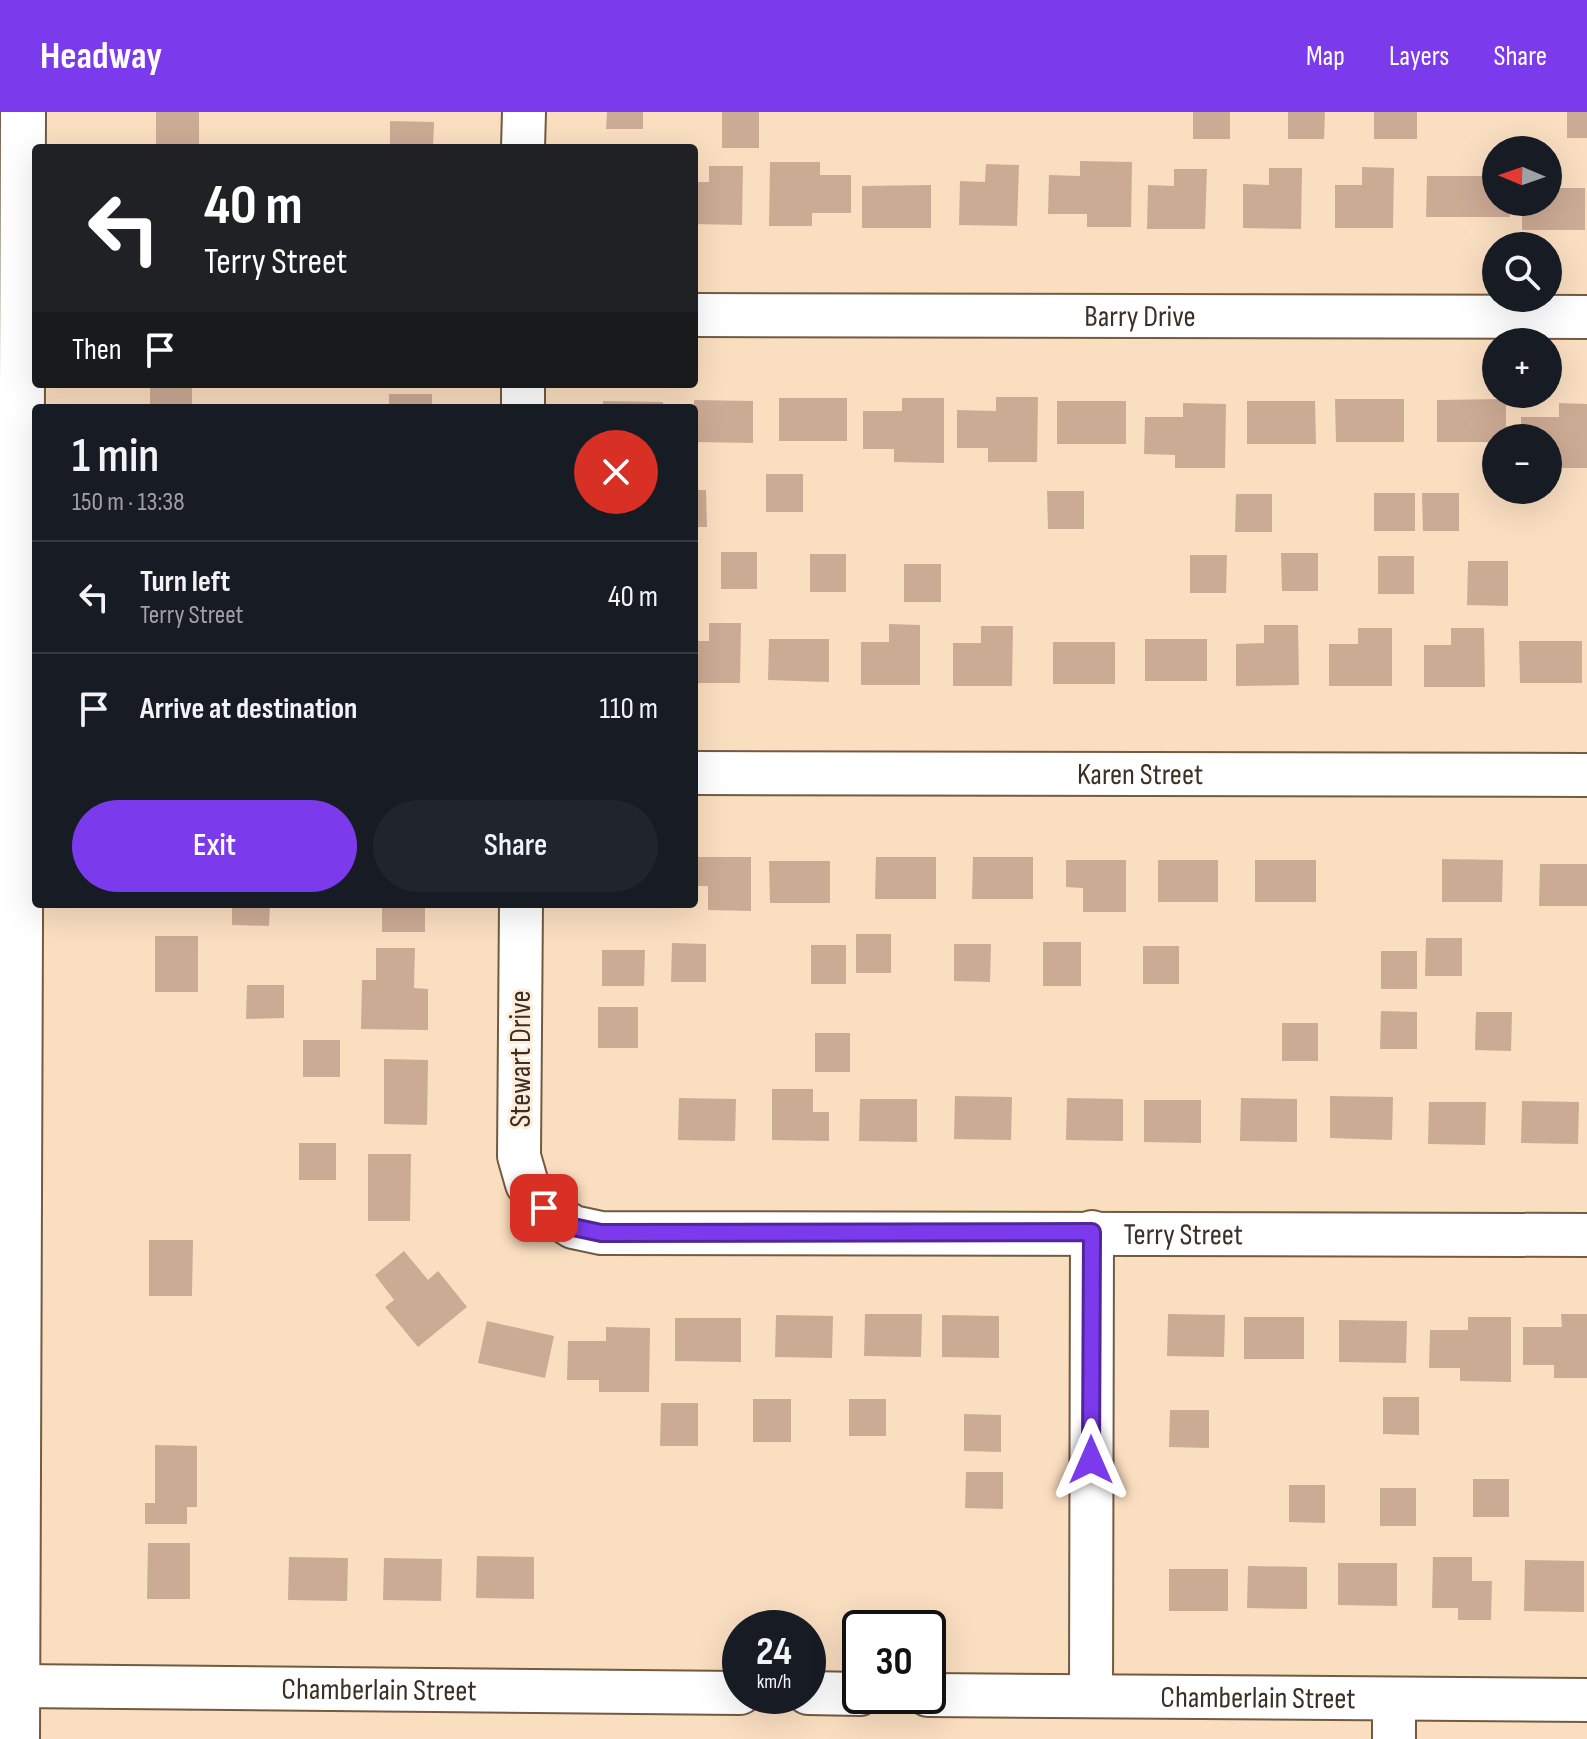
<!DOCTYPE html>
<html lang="en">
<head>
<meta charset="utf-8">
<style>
  body { margin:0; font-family:"Sofia Sans Condensed",sans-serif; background:#20242c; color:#f1f3f6; height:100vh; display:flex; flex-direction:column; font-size:30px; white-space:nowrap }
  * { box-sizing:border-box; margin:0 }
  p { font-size:26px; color:#9ea1a6 }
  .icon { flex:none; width:44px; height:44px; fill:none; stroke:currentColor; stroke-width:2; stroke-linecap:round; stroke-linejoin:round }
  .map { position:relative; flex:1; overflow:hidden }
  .panel { position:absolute; left:32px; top:292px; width:666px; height:504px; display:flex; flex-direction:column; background:#171b24; border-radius:8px; box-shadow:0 8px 32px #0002 }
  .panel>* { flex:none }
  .banner { position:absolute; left:32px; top:32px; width:666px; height:244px; border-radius:8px; box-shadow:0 8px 32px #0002; background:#202124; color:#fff; overflow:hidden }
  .needle { width:52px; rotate:272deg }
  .tools { position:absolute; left:1482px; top:24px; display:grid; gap:16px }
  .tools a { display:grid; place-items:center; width:80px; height:80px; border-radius:50%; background:#171b24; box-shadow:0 8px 32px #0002; font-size:40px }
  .speed { position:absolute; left:722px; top:1498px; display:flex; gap:16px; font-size:40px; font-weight:700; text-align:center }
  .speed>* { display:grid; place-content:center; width:104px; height:104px; border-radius:50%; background:#171b24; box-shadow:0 8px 32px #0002; line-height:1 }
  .speed small { font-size:20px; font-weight:400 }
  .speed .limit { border:4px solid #111; border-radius:12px; background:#fff; color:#111 }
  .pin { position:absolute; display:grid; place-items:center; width:68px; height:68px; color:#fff; margin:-34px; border-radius:16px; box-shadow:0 4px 12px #0006 }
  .me { position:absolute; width:88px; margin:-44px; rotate:0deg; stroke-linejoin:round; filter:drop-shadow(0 0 6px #0008) }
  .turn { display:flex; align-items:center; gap:28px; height:168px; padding:0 40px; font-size:36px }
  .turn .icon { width:104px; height:104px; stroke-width:2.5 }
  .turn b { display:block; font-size:56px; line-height:68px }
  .then { display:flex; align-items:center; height:76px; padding:0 40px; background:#0003; gap:16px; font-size:30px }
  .round { display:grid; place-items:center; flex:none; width:84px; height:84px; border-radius:42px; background:#20242c }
  .head { display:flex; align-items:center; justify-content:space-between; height:136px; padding:0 40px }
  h1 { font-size:48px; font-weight:600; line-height:60px }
  .cta { display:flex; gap:16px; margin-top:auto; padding:16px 40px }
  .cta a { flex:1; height:92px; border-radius:48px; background:#7c3aed; color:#fff; font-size:32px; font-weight:600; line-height:92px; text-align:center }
  .cta a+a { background:#20242c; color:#f1f3f6 }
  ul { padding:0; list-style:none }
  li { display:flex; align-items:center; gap:24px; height:112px; padding:0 40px; border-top:2px solid #363941 }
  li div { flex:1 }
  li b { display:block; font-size:30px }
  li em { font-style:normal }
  header { display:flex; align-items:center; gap:48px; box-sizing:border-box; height:112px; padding:0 40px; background:#7c3aed; color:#fff }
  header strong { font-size:38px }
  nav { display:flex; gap:44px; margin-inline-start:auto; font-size:28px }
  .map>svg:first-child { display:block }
  .building { fill:#ccab95 }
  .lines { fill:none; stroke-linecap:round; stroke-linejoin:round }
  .street-casing { stroke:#735a41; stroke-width:46 }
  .secondary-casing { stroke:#735a41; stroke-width:48 }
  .street { stroke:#fff; stroke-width:42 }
  .secondary { stroke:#fff; stroke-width:44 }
  .route-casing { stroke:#51269a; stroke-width:20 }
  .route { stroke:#7c3aed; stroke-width:14 }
  .labels { text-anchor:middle; stroke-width:6; stroke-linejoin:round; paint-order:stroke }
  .street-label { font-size:30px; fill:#3b3025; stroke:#feeddb }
</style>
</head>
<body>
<header>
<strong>Headway</strong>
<nav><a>Map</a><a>Layers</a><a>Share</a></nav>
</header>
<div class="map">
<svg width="1587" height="1627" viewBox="0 0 1587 1627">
  <rect width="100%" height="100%" fill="#fadec0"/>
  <g class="building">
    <path d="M 156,0 L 199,0 L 199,36 L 156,35 Z"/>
    <path d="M 607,0 L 643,0 L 643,17 L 606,17 Z"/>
    <rect x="722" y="0" width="37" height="36"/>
    <rect x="1193" y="0" width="37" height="27"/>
    <path d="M 1288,0 L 1325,0 L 1324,27 L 1288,27 Z"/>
    <rect x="1374" y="0" width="43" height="27"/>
    <rect x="1567" y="0" width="20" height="26"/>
    <path d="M 390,9 L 434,10 L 433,36 L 390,36 Z"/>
    <path d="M 1080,49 L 1132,50 L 1131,115 L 1087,115 L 1087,102 L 1048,102 L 1049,63 L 1080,64 Z"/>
    <path d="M 770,50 L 820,50 L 820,63 L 851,63 L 851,101 L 812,101 L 812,114 L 769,114 Z"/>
    <path d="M 986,52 L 1019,53 L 1017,114 L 959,113 L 960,69 L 985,70 Z"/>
    <path d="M 709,54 L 743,54 L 742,113 L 694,112 L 694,70 L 709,70 Z"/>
    <path d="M 1362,55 L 1394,56 L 1393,116 L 1335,116 L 1335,73 L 1362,73 Z"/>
    <path d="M 1269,56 L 1302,56 L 1301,117 L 1243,116 L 1243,72 L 1269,73 Z"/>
    <path d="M 1174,57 L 1207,57 L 1205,117 L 1147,117 L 1148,73 L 1174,74 Z"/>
    <path d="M 1427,64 L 1496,64 L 1496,90 L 1510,90 L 1510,105 L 1426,105 Z"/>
    <path d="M 931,73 L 931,116 L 862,116 L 862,74 Z"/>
    <path d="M 1548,76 L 1585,76 L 1585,118 L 1522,118 L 1522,90 L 1548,90 Z"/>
    <rect x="150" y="272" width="42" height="24"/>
    <rect x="389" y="282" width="43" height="14"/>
    <path d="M 996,285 L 1038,285 L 1037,350 L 988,350 L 988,336 L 957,336 L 957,298 L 996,299 Z"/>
    <rect x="779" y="286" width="68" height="43"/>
    <path d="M 902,286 L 944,286 L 944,351 L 894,350 L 894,337 L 863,337 L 863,299 L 902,299 Z"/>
    <path d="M 1335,287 L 1404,287 L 1404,330 L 1336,330 Z"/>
    <path d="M 1506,287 L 1506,326 L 1496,326 L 1496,330 L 1437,330 L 1437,288 Z"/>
    <path d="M 694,288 L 753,289 L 753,331 L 694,330 Z"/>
    <path d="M 603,289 L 663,290 L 663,296 L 603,296 Z"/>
    <rect x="1057" y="289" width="69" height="43"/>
    <path d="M 1247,289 L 1315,289 L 1316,332 L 1247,332 Z"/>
    <path d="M 1183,291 L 1226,292 L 1225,356 L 1175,356 L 1175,343 L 1144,342 L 1145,305 L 1183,305 Z"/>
    <path d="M 1559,291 L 1587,292 L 1587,356 L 1551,356 L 1548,326 L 1521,326 L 1521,305 L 1559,305 Z"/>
    <rect x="766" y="362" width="37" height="38"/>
    <path d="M 694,378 L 706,378 L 707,415 L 694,415 Z"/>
    <path d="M 1047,379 L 1084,379 L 1084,417 L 1048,417 Z"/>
    <rect x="1374" y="381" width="41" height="38"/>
    <path d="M 1422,381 L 1459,381 L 1459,419 L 1423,419 Z"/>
    <path d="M 1236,382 L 1272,382 L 1272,420 L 1235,420 Z"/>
    <rect x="721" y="440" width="36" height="37"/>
    <path d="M 1281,441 L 1318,441 L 1318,479 L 1282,479 Z"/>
    <rect x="810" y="442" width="36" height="38"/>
    <path d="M 1190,443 L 1227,443 L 1226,481 L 1190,481 Z"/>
    <rect x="1378" y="444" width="36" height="38"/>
    <path d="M 1468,449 L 1508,449 L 1508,494 L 1467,493 Z"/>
    <rect x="904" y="452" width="37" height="38"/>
    <path d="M 709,511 L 741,511 L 740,571 L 694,571 L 694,529 L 709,529 Z"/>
    <path d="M 889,512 L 920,513 L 920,573 L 861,573 L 861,530 L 889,530 Z"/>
    <path d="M 1264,513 L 1298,513 L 1299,573 L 1236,574 L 1236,532 L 1264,531 Z"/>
    <path d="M 981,514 L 1013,514 L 1012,574 L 953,574 L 953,531 L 981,531 Z"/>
    <path d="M 1358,516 L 1392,516 L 1392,574 L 1329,574 L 1329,532 L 1358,532 Z"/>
    <path d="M 1451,516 L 1484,516 L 1485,575 L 1424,575 L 1424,533 L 1451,533 Z"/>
    <path d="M 769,527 L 829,527 L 829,570 L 768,568 Z"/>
    <rect x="1145" y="527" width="62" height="42"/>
    <path d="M 1519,529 L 1582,529 L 1582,571 L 1520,571 Z"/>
    <rect x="1053" y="530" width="62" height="42"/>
    <path d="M 694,745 L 751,745 L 751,799 L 708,798 L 708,774 L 694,774 Z"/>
    <path d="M 876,745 L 936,745 L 936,787 L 875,787 Z"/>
    <path d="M 973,745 L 1033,745 L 1033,787 L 972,787 Z"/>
    <path d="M 1442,747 L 1503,748 L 1502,790 L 1442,790 Z"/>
    <path d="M 1066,748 L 1126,748 L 1126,800 L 1083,800 L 1083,776 L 1066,775 Z"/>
    <rect x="1158" y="748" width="60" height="42"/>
    <rect x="1255" y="748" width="61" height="42"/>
    <path d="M 769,749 L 830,749 L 830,791 L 770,791 Z"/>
    <path d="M 1540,752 L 1587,752 L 1587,794 L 1539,794 Z"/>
    <path d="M 232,792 L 270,792 L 269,814 L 232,813 Z"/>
    <rect x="382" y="792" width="43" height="28"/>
    <rect x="856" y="822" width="35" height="39"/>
    <rect x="155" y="824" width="43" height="56"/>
    <path d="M 1426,826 L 1462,826 L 1462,864 L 1425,864 Z"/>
    <rect x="1043" y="830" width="38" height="44"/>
    <path d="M 672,831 L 706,832 L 706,870 L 671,870 Z"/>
    <path d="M 954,832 L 991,832 L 990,870 L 954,869 Z"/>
    <rect x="811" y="833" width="35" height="39"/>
    <rect x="1143" y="834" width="36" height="38"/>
    <path d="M 376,836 L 415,836 L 414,876 L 428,877 L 428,918 L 361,917 L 362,868 L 376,868 Z"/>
    <path d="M 602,838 L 645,838 L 644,874 L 602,874 Z"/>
    <rect x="1381" y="839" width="36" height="38"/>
    <path d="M 247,873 L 284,873 L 284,906 L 246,907 Z"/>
    <rect x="598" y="895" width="40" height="41"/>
    <path d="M 1381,899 L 1417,900 L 1417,937 L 1380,937 Z"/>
    <path d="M 1476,900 L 1512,900 L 1511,939 L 1475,938 Z"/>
    <rect x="1282" y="911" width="36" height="38"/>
    <rect x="815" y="921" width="35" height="39"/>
    <rect x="303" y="928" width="37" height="37"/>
    <path d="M 384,947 L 428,948 L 427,1013 L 384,1012 Z"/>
    <path d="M 772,977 L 813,977 L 813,1000 L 829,1000 L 829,1029 L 772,1028 Z"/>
    <path d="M 955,984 L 1012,985 L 1011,1028 L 954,1027 Z"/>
    <path d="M 1330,984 L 1393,985 L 1392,1028 L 1330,1026 Z"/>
    <path d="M 679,986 L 736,987 L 735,1029 L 678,1028 Z"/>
    <path d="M 1067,986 L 1123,987 L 1123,1029 L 1066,1028 Z"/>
    <path d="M 1241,986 L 1297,987 L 1297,1030 L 1240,1029 Z"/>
    <path d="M 860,987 L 917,987 L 917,1030 L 859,1029 Z"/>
    <path d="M 1144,988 L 1201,988 L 1201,1031 L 1144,1030 Z"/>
    <path d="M 1522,989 L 1579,990 L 1578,1032 L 1521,1031 Z"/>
    <path d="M 1429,990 L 1486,990 L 1485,1033 L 1428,1032 Z"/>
    <rect x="299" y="1031" width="37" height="37"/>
    <path d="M 368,1042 L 411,1042 L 410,1109 L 368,1109 Z"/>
    <path d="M 149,1128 L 193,1128 L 192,1184 L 149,1184 Z"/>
    <path d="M 404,1139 L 428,1168 L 438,1159 L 467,1195 L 418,1235 L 385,1195 L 394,1188 L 375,1163 Z"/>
    <path d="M 865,1202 L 922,1202 L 921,1245 L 864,1244 Z"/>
    <path d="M 1168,1202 L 1225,1203 L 1224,1245 L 1167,1244 Z"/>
    <path d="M 1561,1202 L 1587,1202 L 1587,1266 L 1554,1266 L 1554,1253 L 1523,1253 L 1523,1215 L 1562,1215 Z"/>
    <path d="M 776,1203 L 833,1204 L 832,1246 L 775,1245 Z"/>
    <path d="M 942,1203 L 999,1204 L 999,1246 L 942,1245 Z"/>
    <rect x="1244" y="1205" width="60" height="42"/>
    <path d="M 1468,1205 L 1511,1205 L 1511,1270 L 1460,1269 L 1460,1256 L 1429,1256 L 1430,1218 L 1468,1218 Z"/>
    <path d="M 675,1206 L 741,1206 L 741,1250 L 675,1249 Z"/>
    <path d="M 1339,1208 L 1407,1209 L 1406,1251 L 1339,1250 Z"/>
    <path d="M 487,1209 L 554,1224 L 545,1266 L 478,1251 Z"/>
    <path d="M 606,1215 L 650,1216 L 649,1280 L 599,1280 L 599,1268 L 567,1268 L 568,1229 L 606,1229 Z"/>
    <path d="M 1383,1285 L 1419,1285 L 1419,1323 L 1383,1322 Z"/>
    <rect x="753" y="1287" width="38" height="43"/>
    <rect x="849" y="1287" width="37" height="37"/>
    <path d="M 661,1291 L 698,1291 L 698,1334 L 660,1334 Z"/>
    <path d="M 1170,1298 L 1209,1298 L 1209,1336 L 1169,1335 Z"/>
    <path d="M 964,1302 L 1001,1303 L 1001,1340 L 964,1339 Z"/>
    <path d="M 155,1333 L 197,1334 L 197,1395 L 187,1395 L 187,1412 L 145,1412 L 145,1391 L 155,1391 Z"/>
    <path d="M 966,1360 L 1003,1360 L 1003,1397 L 965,1396 Z"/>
    <rect x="1473" y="1367" width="36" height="38"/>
    <path d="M 1289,1373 L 1325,1373 L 1325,1411 L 1289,1410 Z"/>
    <rect x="1380" y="1376" width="36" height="38"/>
    <path d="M 148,1431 L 190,1431 L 190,1487 L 147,1487 Z"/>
    <path d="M 477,1444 L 534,1445 L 534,1487 L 476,1486 Z"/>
    <path d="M 289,1445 L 348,1446 L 347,1489 L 288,1488 Z"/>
    <path d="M 1433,1445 L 1472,1445 L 1472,1469 L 1492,1469 L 1491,1508 L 1458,1508 L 1458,1496 L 1432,1496 Z"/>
    <path d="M 384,1446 L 442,1447 L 441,1489 L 383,1488 Z"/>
    <path d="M 1525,1448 L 1584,1449 L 1584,1500 L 1524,1499 Z"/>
    <path d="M 1338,1451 L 1397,1451 L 1397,1494 L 1338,1493 Z"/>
    <path d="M 1248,1454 L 1307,1455 L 1307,1497 L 1247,1496 Z"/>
    <rect x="1169" y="1457" width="59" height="42"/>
  </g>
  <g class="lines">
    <defs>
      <g id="street">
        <path d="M 523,36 L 524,0"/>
        <path id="s1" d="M 694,203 L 1587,205"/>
        <path d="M 523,296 L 523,272"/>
        <path id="s2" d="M 694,661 L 1587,663"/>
        <path id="s3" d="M 521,792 L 519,1044 L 527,1072 L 544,1096 L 573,1115 L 601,1121 L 1587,1123"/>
        <path id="s4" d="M 17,1574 L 740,1581"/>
        <path d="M 808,1581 L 860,1582"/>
        <path id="s5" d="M 928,1583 L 1587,1588"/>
        <path d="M 1091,1584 L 1092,1120"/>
        <path d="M 1394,1627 L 1394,1587"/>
      </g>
      <path id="secondary" d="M 17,1627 L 23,0"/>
    </defs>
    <use href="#street" class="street-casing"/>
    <use href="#secondary" class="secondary-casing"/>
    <use href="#street" class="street"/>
    <use href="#secondary" class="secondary"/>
  </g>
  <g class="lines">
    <defs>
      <path id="route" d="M 544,1096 L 573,1115 L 601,1121 L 1092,1120 L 1091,1348"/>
    </defs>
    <use href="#route" class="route-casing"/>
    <use href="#route" class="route"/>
  </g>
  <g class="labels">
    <g class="street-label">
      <text dy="10" stroke="none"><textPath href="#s1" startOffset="446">Barry Drive</textPath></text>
      <text dy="10" stroke="none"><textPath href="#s2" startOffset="446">Karen Street</textPath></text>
      <text transform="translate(520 947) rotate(-90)" y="10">Stewart Drive</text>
      <text dy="10" stroke="none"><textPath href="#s3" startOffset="956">Terry Street</textPath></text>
      <text dy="10" stroke="none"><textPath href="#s4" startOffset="362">Chamberlain Street</textPath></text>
      <text dy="10" stroke="none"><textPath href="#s5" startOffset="330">Chamberlain Street</textPath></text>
    </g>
  </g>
</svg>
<div class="tools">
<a><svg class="needle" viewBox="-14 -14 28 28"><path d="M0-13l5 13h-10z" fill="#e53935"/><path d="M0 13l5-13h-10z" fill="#9ea1a6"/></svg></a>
<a><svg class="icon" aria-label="search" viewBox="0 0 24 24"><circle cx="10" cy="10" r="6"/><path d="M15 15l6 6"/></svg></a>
<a>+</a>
<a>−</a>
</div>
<div class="speed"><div>24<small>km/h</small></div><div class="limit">30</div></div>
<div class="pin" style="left:544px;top:1096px;background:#d93025"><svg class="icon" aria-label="arrive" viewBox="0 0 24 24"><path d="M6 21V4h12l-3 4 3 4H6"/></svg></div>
<svg class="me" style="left:1091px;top:1348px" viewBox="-20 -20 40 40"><path d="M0-17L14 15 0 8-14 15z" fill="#7c3aed" stroke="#fff" stroke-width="4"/></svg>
<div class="banner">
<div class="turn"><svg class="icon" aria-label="left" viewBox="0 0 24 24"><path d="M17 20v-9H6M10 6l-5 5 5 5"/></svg><div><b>40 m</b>Terry Street</div></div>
<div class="then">Then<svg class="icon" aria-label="arrive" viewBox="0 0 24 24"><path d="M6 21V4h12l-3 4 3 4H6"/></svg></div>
</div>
<section class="panel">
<div class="head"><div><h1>1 min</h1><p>150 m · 13:38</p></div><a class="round" style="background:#d93025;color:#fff"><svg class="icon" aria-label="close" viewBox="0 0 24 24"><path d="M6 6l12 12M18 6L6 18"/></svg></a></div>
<ul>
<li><svg class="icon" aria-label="left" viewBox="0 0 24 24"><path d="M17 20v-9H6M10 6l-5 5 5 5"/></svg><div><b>Turn left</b><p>Terry Street</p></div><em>40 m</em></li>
<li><svg class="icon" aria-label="arrive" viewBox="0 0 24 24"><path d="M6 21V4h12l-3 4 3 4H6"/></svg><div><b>Arrive at destination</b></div><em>110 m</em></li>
</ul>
<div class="cta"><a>Exit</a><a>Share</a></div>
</section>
</div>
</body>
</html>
